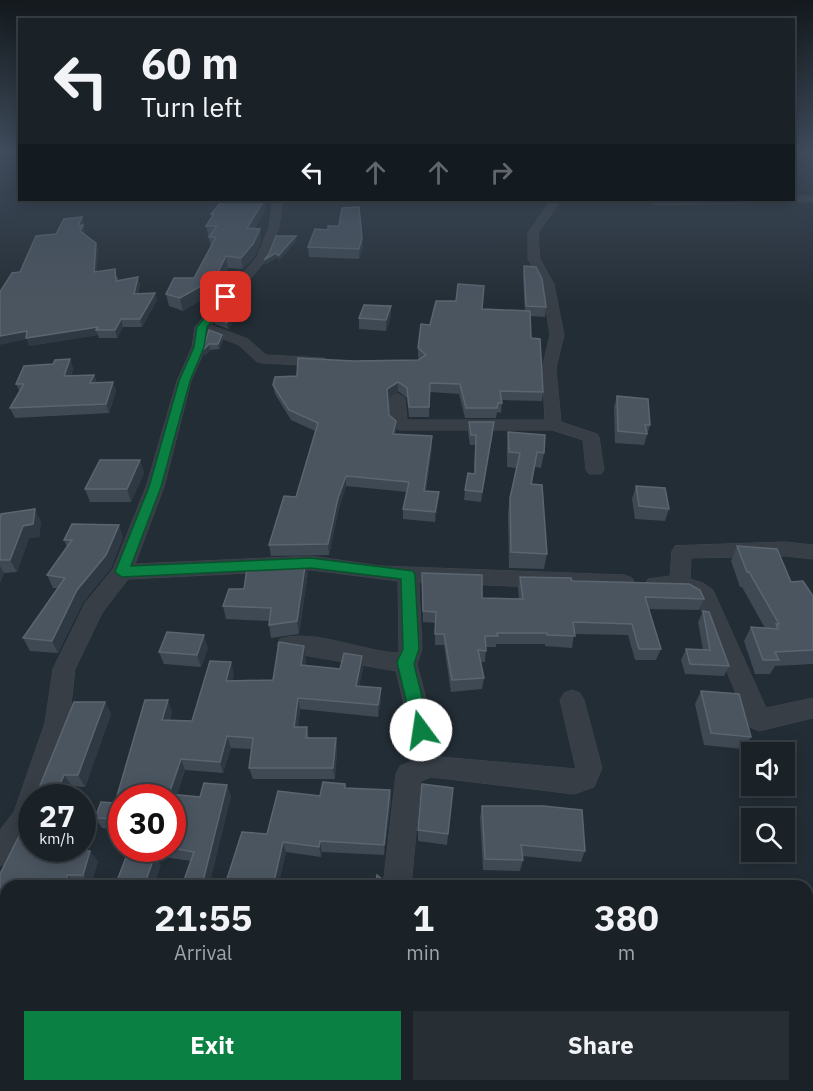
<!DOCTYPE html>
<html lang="en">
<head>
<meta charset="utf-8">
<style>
  body { margin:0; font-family:"IBM Plex Sans",sans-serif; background:#272f34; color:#f1f3f6; height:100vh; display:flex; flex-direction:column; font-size:22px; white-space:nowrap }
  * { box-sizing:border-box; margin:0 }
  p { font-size:20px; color:#9fa4a8 }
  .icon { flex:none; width:33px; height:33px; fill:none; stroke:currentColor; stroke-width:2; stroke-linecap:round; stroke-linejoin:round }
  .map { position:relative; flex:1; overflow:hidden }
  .details { position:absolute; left:0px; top:880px; width:813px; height:212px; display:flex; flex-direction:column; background:#1a2228; border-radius:18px 18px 0 0; box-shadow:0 3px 15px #0003,0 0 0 2px #383f45 }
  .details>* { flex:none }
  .guide { position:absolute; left:18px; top:18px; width:777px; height:183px; border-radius:0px; box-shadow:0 3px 15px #0003,0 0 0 2px #383f45; background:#1a2228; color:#f1f3f6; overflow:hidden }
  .buttons { position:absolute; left:741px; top:742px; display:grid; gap:12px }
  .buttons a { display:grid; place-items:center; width:54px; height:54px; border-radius:0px; background:#1a2228; box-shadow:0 3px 15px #0003,0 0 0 2px #383f45; font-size:30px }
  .speed { position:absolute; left:18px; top:784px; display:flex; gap:12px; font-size:30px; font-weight:700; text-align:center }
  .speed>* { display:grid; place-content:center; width:78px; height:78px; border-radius:50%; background:#1a2228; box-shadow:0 3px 15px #0003,0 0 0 2px #383f45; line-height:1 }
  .speed small { font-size:15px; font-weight:400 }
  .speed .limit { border:9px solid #d22; background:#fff; color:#111 }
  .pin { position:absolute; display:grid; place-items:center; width:51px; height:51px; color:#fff; margin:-26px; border-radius:12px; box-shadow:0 3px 9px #0006 }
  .me { position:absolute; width:66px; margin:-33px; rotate:346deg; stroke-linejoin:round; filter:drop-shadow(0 0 4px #0008) }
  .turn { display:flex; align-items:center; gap:21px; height:126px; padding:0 24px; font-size:27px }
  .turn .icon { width:78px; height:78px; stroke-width:2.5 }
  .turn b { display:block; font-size:42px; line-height:51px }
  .lanes { display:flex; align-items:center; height:57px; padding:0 24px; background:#0003; justify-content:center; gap:30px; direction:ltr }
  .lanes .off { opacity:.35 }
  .eta { display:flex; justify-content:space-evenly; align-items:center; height:102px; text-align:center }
  .eta b { font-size:36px; font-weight:700; line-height:42px }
  .button { display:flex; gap:12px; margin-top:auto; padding:12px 24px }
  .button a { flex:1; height:69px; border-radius:0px; background:#0b8043; color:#fff; font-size:24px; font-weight:700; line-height:69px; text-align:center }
  .button a+a { background:#272f34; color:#f1f3f6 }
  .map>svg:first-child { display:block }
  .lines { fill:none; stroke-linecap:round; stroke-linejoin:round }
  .minor-casing { stroke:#404750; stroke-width:1 }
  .minor { fill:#373e46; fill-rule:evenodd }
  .wall { fill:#3f4954 }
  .shaded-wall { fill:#2e3943 }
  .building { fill:#4b5560; stroke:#5b6570; stroke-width:1.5 }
  .route { fill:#0b8043; stroke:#07532c; stroke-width:1.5 }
</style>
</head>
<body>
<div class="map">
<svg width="813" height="1091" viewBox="0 0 813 1091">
  <rect width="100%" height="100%" fill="#232d35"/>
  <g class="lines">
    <defs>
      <g id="minor">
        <path d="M 794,196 L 813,196 L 813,202 L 791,201 L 789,200 L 794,200 Z"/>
        <path d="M 273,200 L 283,200 L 279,227 L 268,258 L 211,325 L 248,339 L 266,355 L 324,358 L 331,362 L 324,366 L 262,363 L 257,362 L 239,345 L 208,333 L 206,347 L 191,381 L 164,487 L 135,564 L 311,556 L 381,566 L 625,575 L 632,578 L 635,583 L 632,588 L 625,591 L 419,582 L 422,649 L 417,664 L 441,757 L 576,769 L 560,700 L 564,693 L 572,690 L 580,693 L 584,700 L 602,768 L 594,787 L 574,794 L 431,777 L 421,781 L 411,886 L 383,886 L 396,774 L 400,766 L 417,759 L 396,671 L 280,651 L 277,645 L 280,639 C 313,628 364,652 399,653 L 398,581 L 311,570 L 128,579 L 102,613 L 75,669 L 69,723 L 45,798 L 32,798 L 32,833 L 10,862 L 0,866 L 0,830 L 14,812 L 45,723 L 53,669 L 85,603 L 113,569 L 146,487 L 177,381 L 192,347 L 195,327 L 257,257 L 269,227 Z"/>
        <path d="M 551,200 L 561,200 L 538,233 L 540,259 L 554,284 L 564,335 L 556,368 L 561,422 L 597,434 L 599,437 L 604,470 L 601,474 L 589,474 L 586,470 L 583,440 L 552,430 L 399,430 L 391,425 L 389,398 L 397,393 L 405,398 L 407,420 L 545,420 L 542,368 L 550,335 L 542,284 L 528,259 L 528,233 Z"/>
        <path d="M 642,200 L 754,200 L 749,203 L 658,205 Z"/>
        <path d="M 785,542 L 813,545 L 813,559 L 785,556 L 691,558 L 690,579 L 703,583 L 713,590 L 766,708 L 813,698 L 813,718 L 759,731 L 750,727 L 747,720 L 697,600 C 682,588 665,595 648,589 L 645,584 L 648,579 L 670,576 L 672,551 L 675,546 Z"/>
        <rect x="0" y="927" width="6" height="30"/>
      </g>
    </defs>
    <use href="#minor" class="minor-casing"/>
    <use href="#minor" class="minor"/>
  </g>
  <g class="wall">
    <path d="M 266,209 L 255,228 L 260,229 L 261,240 L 255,256 L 243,269 L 228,268 L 217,291 L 183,311 L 169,306 L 166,294 L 194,278 L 211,247 L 206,226 L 211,218 L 211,214 Z"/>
    <path d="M 82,217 L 84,224 L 83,226 L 85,232 L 84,234 L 96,243 L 98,250 L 96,271 L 118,277 L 118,281 L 138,277 L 140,285 L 138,294 L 157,300 L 142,327 L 123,327 L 117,338 L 99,338 L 98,335 L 29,346 L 27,339 L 20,272 L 56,234 Z"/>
    <path d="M 362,238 L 363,248 L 359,259 L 309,257 L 308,247 Z"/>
    <path d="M 524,266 L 546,307 L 545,317 L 530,316 L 531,338 L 543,392 L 542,401 L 502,400 L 501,413 L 497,412 L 496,418 L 465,418 L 459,394 L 430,392 L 429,417 L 409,417 L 407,398 L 398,391 L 387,398 L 389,415 L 396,431 L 395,434 L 432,446 L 426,491 L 438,502 L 435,522 L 403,519 L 403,509 L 407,492 L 346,486 L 339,508 L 329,555 L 271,556 L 269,545 L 296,497 L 315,431 L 291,420 L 275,394 L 273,385 L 297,376 L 353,361 L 418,360 L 420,359 L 418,357 L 418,348 L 430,325 L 482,309 L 525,311 L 523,276 Z"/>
    <path d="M 391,306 L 391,317 L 386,331 L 359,329 L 359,318 Z"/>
    <path d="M 214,318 L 232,318 L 233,323 L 228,329 L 215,324 Z"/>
    <path d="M 209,330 L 222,335 L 223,341 L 219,349 L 210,350 L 205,356 Z"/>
    <path d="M 70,359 L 73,369 L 71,376 L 94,375 L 97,383 L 113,382 L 116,391 L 109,413 L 15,418 L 10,408 L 20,392 L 16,384 L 53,364 Z"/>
    <path d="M 617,396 L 650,425 L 644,445 L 615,443 L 614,407 Z"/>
    <path d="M 469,422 L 493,432 L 481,502 L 464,500 L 465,490 L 474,474 L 475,445 L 470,445 L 468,432 Z"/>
    <path d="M 508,432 L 544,453 L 541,468 L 535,467 L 532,484 L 547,554 L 544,569 L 509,568 L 508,513 L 510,498 L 516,468 L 507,467 L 507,448 Z"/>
    <path d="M 140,460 L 144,473 L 131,502 L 90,502 L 85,489 Z"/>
    <path d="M 636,486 L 669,509 L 665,521 L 635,519 L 632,499 Z"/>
    <path d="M 0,520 L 41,522 L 39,537 L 29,538 L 17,572 L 4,573 L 0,583 Z"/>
    <path d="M 123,537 L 111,568 L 83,602 L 58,653 L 30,651 L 23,638 L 58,588 L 53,588 L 47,575 L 67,547 L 64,540 Z"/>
    <path d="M 737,546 L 813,596 L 813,664 L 775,666 L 770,674 L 755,674 L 744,641 L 751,627 L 765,628 L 742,587 L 740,587 L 731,561 Z"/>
    <path d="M 308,572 L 299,634 L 271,638 L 269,625 L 269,621 L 226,619 L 223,606 L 244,589 Z"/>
    <path d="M 422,573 L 482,598 L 519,599 L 518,588 L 520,577 L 572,581 L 704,599 L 699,610 L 648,609 L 661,649 L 656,660 L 635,660 L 628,635 L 574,634 L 572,648 L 545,646 L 545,644 L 496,644 L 496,647 L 486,647 L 485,662 L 481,662 L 484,678 L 482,689 L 451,692 L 444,645 L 435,645 L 435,623 L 423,622 Z"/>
    <path d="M 703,611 L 729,666 L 724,676 L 685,674 L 681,660 L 686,649 L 703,650 L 698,622 Z"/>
    <path d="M 208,648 L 201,667 L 164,664 L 159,652 Z"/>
    <path d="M 362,656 L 363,668 L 359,686 L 381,700 L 378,717 L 300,709 L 298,727 L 307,727 L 309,738 L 336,738 L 337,750 L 335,779 L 253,779 L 249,768 L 252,749 L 231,748 L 223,773 L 185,770 L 177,795 L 200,797 L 231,796 L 210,881 L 225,885 L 267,834 L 320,796 L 346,788 L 390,790 L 391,801 L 384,855 L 322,852 L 321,857 L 286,852 L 278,886 L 185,886 L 183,883 L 191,861 L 157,856 L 153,849 L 172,849 L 172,798 L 122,798 L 122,830 L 102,828 L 95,818 L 115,803 L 172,712 L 170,720 L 192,721 L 234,674 L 232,681 L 273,680 L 306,658 L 305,666 L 340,669 Z"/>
    <path d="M 701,691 L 751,737 L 743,749 L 704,745 L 695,704 Z"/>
    <path d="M 105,702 L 111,714 L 85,787 L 72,786 L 67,798 L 35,798 Z"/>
    <path d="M 453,788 L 447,845 L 418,841 L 418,830 Z"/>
    <path d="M 482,806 L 585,851 L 581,862 L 522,856 L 523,860 L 520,871 L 483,870 L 480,817 Z"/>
    <path d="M 76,851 L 98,861 L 91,885 L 6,886 L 6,934 L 0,929 L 0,874 Z"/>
    <path d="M 281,1086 L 371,1086 L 370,1091 L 294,1091 L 282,1089 Z"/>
  </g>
  <g class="shaded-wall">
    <path d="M 264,200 L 265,200 L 266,209 L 249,240 L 247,228 Z"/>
    <path d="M 82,217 L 85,232 L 82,238 L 78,226 Z"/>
    <path d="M 260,229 L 261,240 L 255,256 L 243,269 L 241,258 Z"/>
    <path d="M 296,236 L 297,241 L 279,261 L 278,256 Z"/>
    <path d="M 362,238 L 363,248 L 359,259 L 359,249 Z"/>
    <path d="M 96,243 L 98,250 L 96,279 L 94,272 Z"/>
    <path d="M 276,253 L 277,258 L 265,265 L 264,260 Z"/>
    <path d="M 226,256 L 228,268 L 217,291 L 183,311 L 180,298 Z"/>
    <path d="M 138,277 L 140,285 L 136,302 L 134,294 Z"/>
    <path d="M 155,293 L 157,300 L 142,327 L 140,319 Z"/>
    <path d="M 391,306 L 391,317 L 386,331 L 386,320 Z"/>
    <path d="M 232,318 L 233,323 L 228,329 L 227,323 Z"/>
    <path d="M 121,319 L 123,327 L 117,338 L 115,330 Z"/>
    <path d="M 98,327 L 96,330 L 98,335 L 29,346 L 27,339 L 0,345 L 0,336 L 27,331 Z"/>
    <path d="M 222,335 L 223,341 L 219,349 L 218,344 Z"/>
    <path d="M 209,344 L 210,350 L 205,356 L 203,350 Z"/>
    <path d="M 70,359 L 73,369 L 67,386 L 64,376 Z"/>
    <path d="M 94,375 L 97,385 L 90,383 Z"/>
    <path d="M 113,382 L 116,391 L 109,413 L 106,404 Z"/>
    <path d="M 398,382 L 398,391 L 387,398 L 387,389 Z"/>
    <path d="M 396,421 L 396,431 L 393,444 L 393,434 Z"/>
    <path d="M 494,422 L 493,432 L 481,502 L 482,492 Z"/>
    <path d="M 432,436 L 432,446 L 424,501 L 424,491 Z"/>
    <path d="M 140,460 L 144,473 L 131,502 L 127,489 Z"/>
    <path d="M 346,476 L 346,486 L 339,508 L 329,555 L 328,544 L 338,498 Z"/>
    <path d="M 439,492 L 438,502 L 435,522 L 435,512 Z"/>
    <path d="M 35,509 L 41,522 L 39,537 L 29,538 L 17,572 L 10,560 L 23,526 Z"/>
    <path d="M 119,525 L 123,537 L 111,568 L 83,602 L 58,653 L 52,641 L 77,590 Z"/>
    <path d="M 306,560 L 308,572 L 299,634 L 297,621 Z"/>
    <path d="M 0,566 L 4,573 L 0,583 Z"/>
    <path d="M 204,635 L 208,648 L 201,667 L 197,655 Z"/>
    <path d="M 304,646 L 306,658 L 303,677 L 301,665 Z"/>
    <path d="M 362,656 L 363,668 L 357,698 L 356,686 Z"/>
    <path d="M 231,662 L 234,674 L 229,693 L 226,681 Z"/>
    <path d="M 381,688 L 381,700 L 378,717 L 378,705 Z"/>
    <path d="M 298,698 L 300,709 L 297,739 L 294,727 Z"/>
    <path d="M 168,700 L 172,712 L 167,732 L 162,720 Z"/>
    <path d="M 105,702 L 111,714 L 85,787 L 78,775 Z"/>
    <path d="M 227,736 L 231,748 L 223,773 L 220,762 Z"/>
    <path d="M 336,738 L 337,750 L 335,779 L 333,768 Z"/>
    <path d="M 181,759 L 185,770 L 174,805 L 169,794 Z"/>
    <path d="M 64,775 L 72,786 L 67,798 L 54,798 Z"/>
    <path d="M 227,785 L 231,796 L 209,886 L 203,886 L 202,885 Z"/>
    <path d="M 390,790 L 391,801 L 384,855 L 384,845 Z"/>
    <path d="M 82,822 L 85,826 L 82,832 Z"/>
    <path d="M 320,841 L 322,852 L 321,857 L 319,847 Z"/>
    <path d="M 283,842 L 286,852 L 278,886 L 273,886 Z"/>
    <path d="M 65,849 L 77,849 L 72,862 L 64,851 Z"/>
    <path d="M 90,851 L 98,861 L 91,885 L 83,875 Z"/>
    <path d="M 155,855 L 161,865 L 154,886 L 144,886 Z"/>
    <path d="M 68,875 L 77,885 L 76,886 L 63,886 Z"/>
    <path d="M 6,1003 L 6,1038 L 1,1051 L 0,1050 L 0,1018 Z"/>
    <path d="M 210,1086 L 217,1086 L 216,1091 L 210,1089 Z"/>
  </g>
  <g class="building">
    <path d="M 223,200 L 264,200 L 247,228 L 260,229 L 253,244 L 241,258 L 226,256 L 215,278 L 180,298 L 166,294 L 174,278 L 194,278 L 216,237 L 209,237 L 217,226 L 206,226 L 214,214 L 211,214 Z"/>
    <path d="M 359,207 L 362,238 L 359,249 L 308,247 L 315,229 L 328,230 L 328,226 L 339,226 L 342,208 Z"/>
    <path d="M 82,217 L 78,226 L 83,225 L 80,231 L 96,243 L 94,272 L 115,269 L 116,281 L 138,277 L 134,294 L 155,293 L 140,319 L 121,319 L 115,330 L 96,330 L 98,327 L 26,338 L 27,331 L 0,336 L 0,292 L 12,273 L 20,272 L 36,236 L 56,234 L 64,219 Z"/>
    <path d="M 276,236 L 296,236 L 278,256 L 276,253 L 264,260 L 269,254 Z"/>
    <path d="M 524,266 L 536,267 L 542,279 L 546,307 L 526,306 Z"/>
    <path d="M 458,284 L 484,286 L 482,309 L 530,311 L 531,338 L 540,339 L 543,392 L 500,391 L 502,403 L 498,403 L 497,408 L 466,408 L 460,384 L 430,383 L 429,407 L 409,407 L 407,388 L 398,382 L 387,389 L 389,415 L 396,421 L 393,434 L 432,436 L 424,491 L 439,492 L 435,512 L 403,509 L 409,482 L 346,476 L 338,498 L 328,544 L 269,545 L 284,496 L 296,497 L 318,423 L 289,410 L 273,385 L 275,377 L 297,376 L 298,358 L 353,361 L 418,360 L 426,355 L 418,348 L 421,324 L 430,325 L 436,301 L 456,301 Z"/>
    <path d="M 364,305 L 391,306 L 386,320 L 359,318 Z"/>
    <path d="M 216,316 L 232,318 L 227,323 L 214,318 Z"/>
    <path d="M 209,330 L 222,335 L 218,344 L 209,344 L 203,350 Z"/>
    <path d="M 70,359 L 64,376 L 94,375 L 90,383 L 113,382 L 106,404 L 10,408 L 24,384 L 16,384 L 24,366 L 53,364 L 55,360 Z"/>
    <path d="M 617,396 L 648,399 L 650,425 L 645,425 L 647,434 L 618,431 Z"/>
    <path d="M 469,422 L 494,422 L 482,492 L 465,490 L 468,473 L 475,474 L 476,435 L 471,435 Z"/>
    <path d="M 508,432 L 545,435 L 544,453 L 537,452 L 531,484 L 542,485 L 547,554 L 511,552 L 510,498 L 520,453 L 509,452 Z"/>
    <path d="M 100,460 L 140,460 L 127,489 L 85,489 Z"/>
    <path d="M 636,486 L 665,488 L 669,509 L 639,506 Z"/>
    <path d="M 35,509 L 33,524 L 23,526 L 10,560 L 0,560 L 0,520 L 1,514 Z"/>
    <path d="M 72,524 L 119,525 L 106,555 L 77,590 L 52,641 L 23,638 L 65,578 L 47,575 L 72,540 L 64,540 Z"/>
    <path d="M 737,546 L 777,549 L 791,582 L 803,581 L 813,596 L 813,650 L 775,652 L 779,660 L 763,660 L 751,627 L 778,629 L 776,624 L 779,624 L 749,572 L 747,572 Z"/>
    <path d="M 306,560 L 297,621 L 269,625 L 271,608 L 223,606 L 229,589 L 244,589 L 248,562 Z"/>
    <path d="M 422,573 L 482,575 L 482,598 L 523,599 L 520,577 L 571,578 L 572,581 L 689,584 L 700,590 L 704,599 L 645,597 L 661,649 L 639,649 L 632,624 L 573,622 L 575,636 L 547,635 L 547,633 L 497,633 L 498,636 L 485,636 L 486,651 L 478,650 L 484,678 L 452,680 L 444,634 L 435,634 L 436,612 L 423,611 Z"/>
    <path d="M 703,611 L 709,612 L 729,666 L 690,664 L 686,649 L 710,650 Z"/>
    <path d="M 167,632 L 204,635 L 197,655 L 159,652 Z"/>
    <path d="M 279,642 L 304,646 L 301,665 L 340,669 L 344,653 L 362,656 L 356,686 L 381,688 L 378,705 L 298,698 L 294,727 L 307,727 L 306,738 L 336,738 L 333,768 L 249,768 L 253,738 L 227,736 L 220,762 L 181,759 L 169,794 L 200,797 L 204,783 L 227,785 L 202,885 L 183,883 L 194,852 L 172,848 L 172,798 L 122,798 L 122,819 L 95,818 L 101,802 L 115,803 L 145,700 L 168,700 L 162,720 L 192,721 L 210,661 L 231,662 L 226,681 L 273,680 Z"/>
    <path d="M 701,691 L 739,694 L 751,737 L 711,733 Z"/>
    <path d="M 74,702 L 105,702 L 78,775 L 64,775 L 54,798 L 35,798 Z"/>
    <path d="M 323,782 L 345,784 L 345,788 L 390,790 L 384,845 L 320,841 L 319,847 L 283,842 L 273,886 L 207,886 L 209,881 L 225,885 L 242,832 L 267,834 L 278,791 L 320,796 Z"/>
    <path d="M 422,784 L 453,788 L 448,834 L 418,830 Z"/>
    <path d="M 482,806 L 543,806 L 582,810 L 585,851 L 521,845 L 523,860 L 485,859 Z"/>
    <path d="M 32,808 L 32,849 L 65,849 L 64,851 L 90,851 L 83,875 L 68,875 L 63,886 L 6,886 L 6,927 L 0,927 L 0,874 L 25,824 Z"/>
    <path d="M 128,852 L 155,855 L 144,886 L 115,886 Z"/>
    <path d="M 377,875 L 382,879 L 391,879 L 390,886 L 375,886 Z"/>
    <path d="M 0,1002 L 6,1003 L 0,1018 Z"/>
    <path d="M 180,1086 L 210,1086 L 210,1089 L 224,1091 L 179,1091 Z"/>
    <path d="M 296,1086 L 369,1086 L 368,1091 L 325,1091 Z"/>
  </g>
  <linearGradient id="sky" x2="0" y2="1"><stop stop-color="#13191d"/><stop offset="0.5" stop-color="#3f4c5c"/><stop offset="1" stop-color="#3f4c5c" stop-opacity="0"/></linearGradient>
  <rect width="813" height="305" fill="url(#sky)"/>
  <path class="route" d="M 223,296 L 230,297 L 207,327 L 204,347 L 190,381 L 161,487 L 131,566 L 311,558 L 413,571 L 415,575 L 419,649 L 414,664 L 430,730 L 427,735 L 421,737 L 415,735 L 413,730 L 397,662 L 403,649 L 401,579 L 311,568 L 122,577 L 115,572 L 149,487 L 179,381 L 194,347 L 197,327 Z"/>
</svg>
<div class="buttons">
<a><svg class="icon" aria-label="sound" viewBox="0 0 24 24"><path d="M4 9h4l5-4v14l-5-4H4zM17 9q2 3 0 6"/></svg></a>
<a><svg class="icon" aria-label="search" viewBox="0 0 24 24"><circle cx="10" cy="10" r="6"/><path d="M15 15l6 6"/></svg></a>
</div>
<div class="speed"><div>27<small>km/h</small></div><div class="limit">30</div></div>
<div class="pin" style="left:226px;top:297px;background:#d93025"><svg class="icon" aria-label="arrive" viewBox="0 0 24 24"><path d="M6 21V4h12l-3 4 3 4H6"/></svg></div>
<svg class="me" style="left:421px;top:730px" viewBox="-20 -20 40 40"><circle r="19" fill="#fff"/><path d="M0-13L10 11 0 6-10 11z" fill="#0b8043"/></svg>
<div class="guide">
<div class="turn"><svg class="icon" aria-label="left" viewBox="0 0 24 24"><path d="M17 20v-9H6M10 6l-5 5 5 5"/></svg><div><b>60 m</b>Turn left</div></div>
<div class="lanes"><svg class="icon" aria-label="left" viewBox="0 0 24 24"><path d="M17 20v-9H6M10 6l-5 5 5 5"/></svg><svg class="icon off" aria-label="ahead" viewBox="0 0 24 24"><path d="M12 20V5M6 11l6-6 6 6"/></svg><svg class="icon off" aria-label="ahead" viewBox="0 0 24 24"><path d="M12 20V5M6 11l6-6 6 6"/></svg><svg class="icon off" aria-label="right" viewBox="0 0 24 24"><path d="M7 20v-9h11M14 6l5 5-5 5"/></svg></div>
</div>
<section class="details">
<div class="eta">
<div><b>21:55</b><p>Arrival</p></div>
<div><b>1</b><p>min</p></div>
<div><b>380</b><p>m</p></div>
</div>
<div class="button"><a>Exit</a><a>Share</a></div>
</section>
</div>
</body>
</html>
